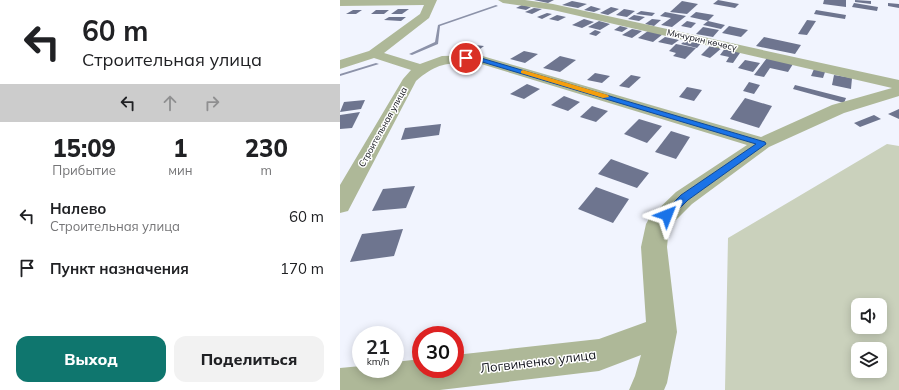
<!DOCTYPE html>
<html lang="ru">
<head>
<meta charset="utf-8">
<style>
  body { margin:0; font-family:Mulish,sans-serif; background:#f2f2f2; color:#202124; height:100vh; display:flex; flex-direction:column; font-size:15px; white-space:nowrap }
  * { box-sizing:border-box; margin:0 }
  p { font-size:13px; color:#757577 }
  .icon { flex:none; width:22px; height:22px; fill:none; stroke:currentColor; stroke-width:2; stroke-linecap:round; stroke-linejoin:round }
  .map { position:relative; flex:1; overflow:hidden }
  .drawer { display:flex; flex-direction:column; background:#fff; width:340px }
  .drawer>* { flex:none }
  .guide { background:#fff; color:#202124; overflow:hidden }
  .tools { position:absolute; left:511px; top:298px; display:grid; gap:8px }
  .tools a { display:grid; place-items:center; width:36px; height:36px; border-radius:8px; background:#fff; box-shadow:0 2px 10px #0003; font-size:20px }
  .speed { position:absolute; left:12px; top:326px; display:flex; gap:8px; font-size:20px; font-weight:700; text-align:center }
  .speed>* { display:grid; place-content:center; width:52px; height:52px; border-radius:50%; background:#fff; box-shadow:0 2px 10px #0003; line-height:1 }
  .speed small { font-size:10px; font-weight:400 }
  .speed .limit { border:6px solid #d22; background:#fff; color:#111 }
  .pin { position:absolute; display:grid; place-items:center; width:34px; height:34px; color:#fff; margin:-17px; border:2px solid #fff; border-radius:50%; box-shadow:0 1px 4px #0007 }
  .me { position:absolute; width:44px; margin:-22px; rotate:45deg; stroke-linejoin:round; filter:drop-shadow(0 0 3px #0008) }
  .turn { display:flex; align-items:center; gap:14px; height:84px; padding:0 16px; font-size:18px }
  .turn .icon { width:52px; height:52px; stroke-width:2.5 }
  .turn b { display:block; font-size:28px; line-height:34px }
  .lanes { display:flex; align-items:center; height:38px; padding:0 16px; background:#0003; justify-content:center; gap:20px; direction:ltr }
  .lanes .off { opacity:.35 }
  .eta { display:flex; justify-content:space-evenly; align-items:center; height:68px; text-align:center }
  .eta b { font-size:24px; font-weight:800; line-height:28px }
  .button { display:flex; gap:8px; margin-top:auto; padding:8px 16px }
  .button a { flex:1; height:46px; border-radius:12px; background:#0f766e; color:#fff; font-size:16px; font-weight:800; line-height:46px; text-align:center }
  .button a+a { background:#f2f2f2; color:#202124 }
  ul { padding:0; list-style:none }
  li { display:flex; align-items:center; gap:12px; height:52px; padding:0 16px }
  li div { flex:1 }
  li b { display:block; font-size:15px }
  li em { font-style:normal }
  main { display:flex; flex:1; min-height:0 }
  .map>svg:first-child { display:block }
  .green { fill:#cad1bc; fill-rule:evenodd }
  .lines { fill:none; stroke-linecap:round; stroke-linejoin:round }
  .stream { fill:#8c92a9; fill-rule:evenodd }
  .building { fill:#6e758f }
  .minor { fill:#aeb898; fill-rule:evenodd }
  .route { fill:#1a73e8; stroke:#114b97 }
  .slow { fill:#f59e0b }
  .labels { text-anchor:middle; stroke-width:3; stroke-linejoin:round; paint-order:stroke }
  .far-street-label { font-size:9px; fill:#11131b; stroke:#fff }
  .near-street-label { font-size:13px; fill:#11131b; stroke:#fff }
</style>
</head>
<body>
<main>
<section class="drawer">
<div class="guide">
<div class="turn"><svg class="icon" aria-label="left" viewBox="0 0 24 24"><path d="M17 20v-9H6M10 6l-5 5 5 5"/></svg><div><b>60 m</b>Строительная улица</div></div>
<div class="lanes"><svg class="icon" aria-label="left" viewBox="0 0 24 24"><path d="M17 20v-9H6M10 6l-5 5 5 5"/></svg><svg class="icon off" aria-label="ahead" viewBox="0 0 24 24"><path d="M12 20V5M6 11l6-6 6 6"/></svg><svg class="icon off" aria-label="right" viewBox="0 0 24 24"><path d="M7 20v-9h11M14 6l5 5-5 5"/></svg></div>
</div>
<div class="eta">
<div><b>15:09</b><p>Прибытие</p></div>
<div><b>1</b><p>мин</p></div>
<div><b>230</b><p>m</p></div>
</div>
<ul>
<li><svg class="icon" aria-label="left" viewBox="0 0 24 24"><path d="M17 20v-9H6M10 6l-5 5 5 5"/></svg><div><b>Налево</b><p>Строительная улица</p></div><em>60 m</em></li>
<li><svg class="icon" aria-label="arrive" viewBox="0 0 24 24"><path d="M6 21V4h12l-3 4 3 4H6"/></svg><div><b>Пункт назначения</b></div><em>170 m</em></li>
</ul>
<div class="button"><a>Выход</a><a>Поделиться</a></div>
</section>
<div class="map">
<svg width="559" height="390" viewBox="0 0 559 390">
  <rect width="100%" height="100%" fill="#f1f4fe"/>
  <path class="green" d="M 547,144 L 559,146 L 559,390 L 385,390 L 388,238 ZM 518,305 L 540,305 L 540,327 L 518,327 ZM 518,349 L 540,349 L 540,371 L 518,371 Z"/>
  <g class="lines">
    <g class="stream">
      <path d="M 156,5 L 158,6 L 100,26 L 98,44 L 72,55 L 69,54 L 95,42 L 98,25 Z"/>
      <path d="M 36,63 L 39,64 L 0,76 L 0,74 Z"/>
    </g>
  </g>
  <g class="building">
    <path d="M 194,0 L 214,0 L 208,3 Z"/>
    <path d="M 378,0 L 399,4 L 395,8 L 373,4 Z"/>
    <path d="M 484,0 L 506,0 L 506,7 L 483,4 Z"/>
    <path d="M 515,0 L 531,1 L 531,4 L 515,2 Z"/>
    <path d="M 232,1 L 247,4 L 238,8 L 222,5 Z"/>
    <path d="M 342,1 L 358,4 L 347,14 L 330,12 Z"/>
    <path d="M 514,3 L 538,7 L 537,11 L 512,7 Z"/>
    <path d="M 548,3 L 559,4 L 559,8 L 548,6 Z"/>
    <path d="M 182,5 L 191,7 L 186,10 L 176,8 Z"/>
    <path d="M 251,6 L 261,9 L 254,12 L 244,10 Z"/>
    <path d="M 271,7 L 279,9 L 268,15 L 260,13 Z"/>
    <path d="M 194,8 L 202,9 L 192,14 L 185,12 Z"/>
    <path d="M 58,9 L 69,9 L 62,14 L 51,14 Z"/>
    <path d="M 284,9 L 295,11 L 287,17 L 276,15 Z"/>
    <path d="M 13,10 L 22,10 L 16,14 L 6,14 Z"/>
    <path d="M 36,10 L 49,10 L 44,14 L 31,14 Z"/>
    <path d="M 476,10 L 506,15 L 505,19 L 474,14 Z"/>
    <path d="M 301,11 L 315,13 L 312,16 L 296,14 Z"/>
    <path d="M 325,12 L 346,16 L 332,27 L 321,25 L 331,18 L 320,16 Z"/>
    <path d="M 356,12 L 374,15 L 368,21 L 350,17 Z"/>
    <path d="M 207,13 L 212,14 L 202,19 L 197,17 Z"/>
    <path d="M 217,15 L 226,17 L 218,21 L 209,19 Z"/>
    <path d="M 294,15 L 305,17 L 299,21 L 288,19 Z"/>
    <path d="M 49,17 L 66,17 L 61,21 L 44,20 Z"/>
    <path d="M 244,19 L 254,22 L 242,28 L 232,25 Z"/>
    <path d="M 312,19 L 321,20 L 314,26 L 305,24 Z"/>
    <path d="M 467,20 L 476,21 L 467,35 L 458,34 Z"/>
    <path d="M 259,21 L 270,24 L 260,30 L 248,27 Z"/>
    <path d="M 347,21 L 356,23 L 351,28 L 341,26 Z"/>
    <path d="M 368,21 L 385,25 L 381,29 L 363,25 Z"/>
    <path d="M 280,26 L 288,28 L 282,32 L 274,30 Z"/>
    <path d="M 389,26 L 408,30 L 401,37 L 382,33 Z"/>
    <path d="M 363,27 L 379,30 L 373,37 L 356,34 Z"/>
    <path d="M 292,29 L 302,31 L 292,38 L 282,35 Z"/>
    <path d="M 255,30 L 261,32 L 256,36 L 249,34 Z"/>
    <path d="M 308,31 L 323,34 L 313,42 L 298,38 Z"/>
    <path d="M 325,37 L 339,40 L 332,45 L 318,42 Z"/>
    <path d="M 424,37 L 461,45 L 455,54 L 416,46 Z"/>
    <path d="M 347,39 L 362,42 L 357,48 L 341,44 Z"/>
    <path d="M 336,44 L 356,48 L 345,59 L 333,56 L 336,53 L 329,51 Z"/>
    <path d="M 372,44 L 383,47 L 370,58 L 361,55 Z"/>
    <path d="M 135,45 L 144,46 L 136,52 L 127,51 Z"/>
    <path d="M 386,47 L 402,50 L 393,63 L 386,62 L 389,57 L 380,55 Z"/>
    <path d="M 184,51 L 198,54 L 185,63 L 170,59 Z"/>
    <path d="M 220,56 L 236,60 L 220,72 L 203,68 Z"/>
    <path d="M 427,58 L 453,64 L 448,72 L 430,68 L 424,77 L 414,75 Z"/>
    <path d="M 405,60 L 420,63 L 413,72 L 398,68 Z"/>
    <path d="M 474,69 L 485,72 L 483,78 L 471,76 Z"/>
    <path d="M 255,73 L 270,76 L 262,83 L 247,80 Z"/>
    <path d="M 291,75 L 301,77 L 289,88 L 279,86 Z"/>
    <path d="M 494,75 L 512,78 L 511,89 L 492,85 Z"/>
    <path d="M 409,82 L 420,85 L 414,94 L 403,91 Z"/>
    <path d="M 187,84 L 200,89 L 184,99 L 170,94 Z"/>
    <path d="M 455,85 L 506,98 L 504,103 L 453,89 Z"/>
    <path d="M 347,87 L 362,90 L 354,101 L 339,97 Z"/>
    <path d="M 224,96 L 240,102 L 228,111 L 211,105 Z"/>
    <path d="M 405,98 L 432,106 L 419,128 L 390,119 Z"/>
    <path d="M 25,100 L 21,109 L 0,112 L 4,102 Z"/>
    <path d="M 252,106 L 268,111 L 256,122 L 240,117 Z"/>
    <path d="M 559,109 L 559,119 L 548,114 Z"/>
    <path d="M 20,112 L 12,128 L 0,129 L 0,115 Z"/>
    <path d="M 534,115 L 541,119 L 520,127 L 514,123 Z"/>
    <path d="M 299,119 L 322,126 L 307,143 L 284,134 Z"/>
    <path d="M 101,124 L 99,135 L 61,140 L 65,128 Z"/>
    <path d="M 331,131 L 350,137 L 336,159 L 315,152 Z"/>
    <path d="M 271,159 L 309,173 L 297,188 L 258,174 Z"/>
    <path d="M 75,186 L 66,208 L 32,211 L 43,189 Z"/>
    <path d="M 256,187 L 289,199 L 273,223 L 238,209 Z"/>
    <path d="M 63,229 L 54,256 L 10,262 L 22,234 Z"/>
  </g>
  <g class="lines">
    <path class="minor" d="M 0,0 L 97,0 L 89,18 L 44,53 L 80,64 L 102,56 L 139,55 L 421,137 L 492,105 L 552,88 L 213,10 L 163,3 L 158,0 L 185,0 L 213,4 L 559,80 L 559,96 L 504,113 L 429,147 L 352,204 L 329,227 L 327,247 L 337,332 L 327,383 L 324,390 L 289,390 L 295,376 L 301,355 L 259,371 L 100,390 L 0,390 L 0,368 L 21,366 L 21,369 L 55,369 L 55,362 L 81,359 L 81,369 L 115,369 L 115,355 L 259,339 L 306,322 L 301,247 L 306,224 L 310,217 L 336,192 L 407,145 L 138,63 C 111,62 97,62 76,81 L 8,211 L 0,213 L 0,185 L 63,79 L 71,70 L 34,58 L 0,69 L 0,60 L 29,51 L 80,14 L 84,5 L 0,6 Z"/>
  </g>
  <path class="route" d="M 126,57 L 141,58 L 425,142 L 426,144 L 348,200 L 330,218 L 324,218 L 322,215 L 324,212 L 341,195 L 416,144 L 139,61 L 124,60 L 123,58 Z"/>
  <path class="slow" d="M 183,70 L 268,95 L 269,97 L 263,98 L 181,73 L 181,71 Z"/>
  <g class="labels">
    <g class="far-street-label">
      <text transform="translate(362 40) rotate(13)" y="3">Мичурин көчөсү</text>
      <text transform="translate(43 127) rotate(-61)" y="3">Строительная улица</text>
    </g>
    <g class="near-street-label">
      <text transform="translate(198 361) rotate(-7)" y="5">Логвиненко улица</text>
    </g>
  </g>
</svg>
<div class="tools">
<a><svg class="icon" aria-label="sound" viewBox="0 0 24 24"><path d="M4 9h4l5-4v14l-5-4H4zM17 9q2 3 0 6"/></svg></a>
<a><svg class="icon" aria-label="layers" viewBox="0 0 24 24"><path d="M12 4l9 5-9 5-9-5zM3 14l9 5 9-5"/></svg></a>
</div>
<div class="speed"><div>21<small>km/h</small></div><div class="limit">30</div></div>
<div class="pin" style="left:126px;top:58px;background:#d93025"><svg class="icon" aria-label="arrive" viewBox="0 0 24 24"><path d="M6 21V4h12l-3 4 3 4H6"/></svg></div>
<svg class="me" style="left:327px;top:215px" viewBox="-20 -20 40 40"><path d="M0-17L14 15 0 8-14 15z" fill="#1a73e8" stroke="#fff" stroke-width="4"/></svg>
</div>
</main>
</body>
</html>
